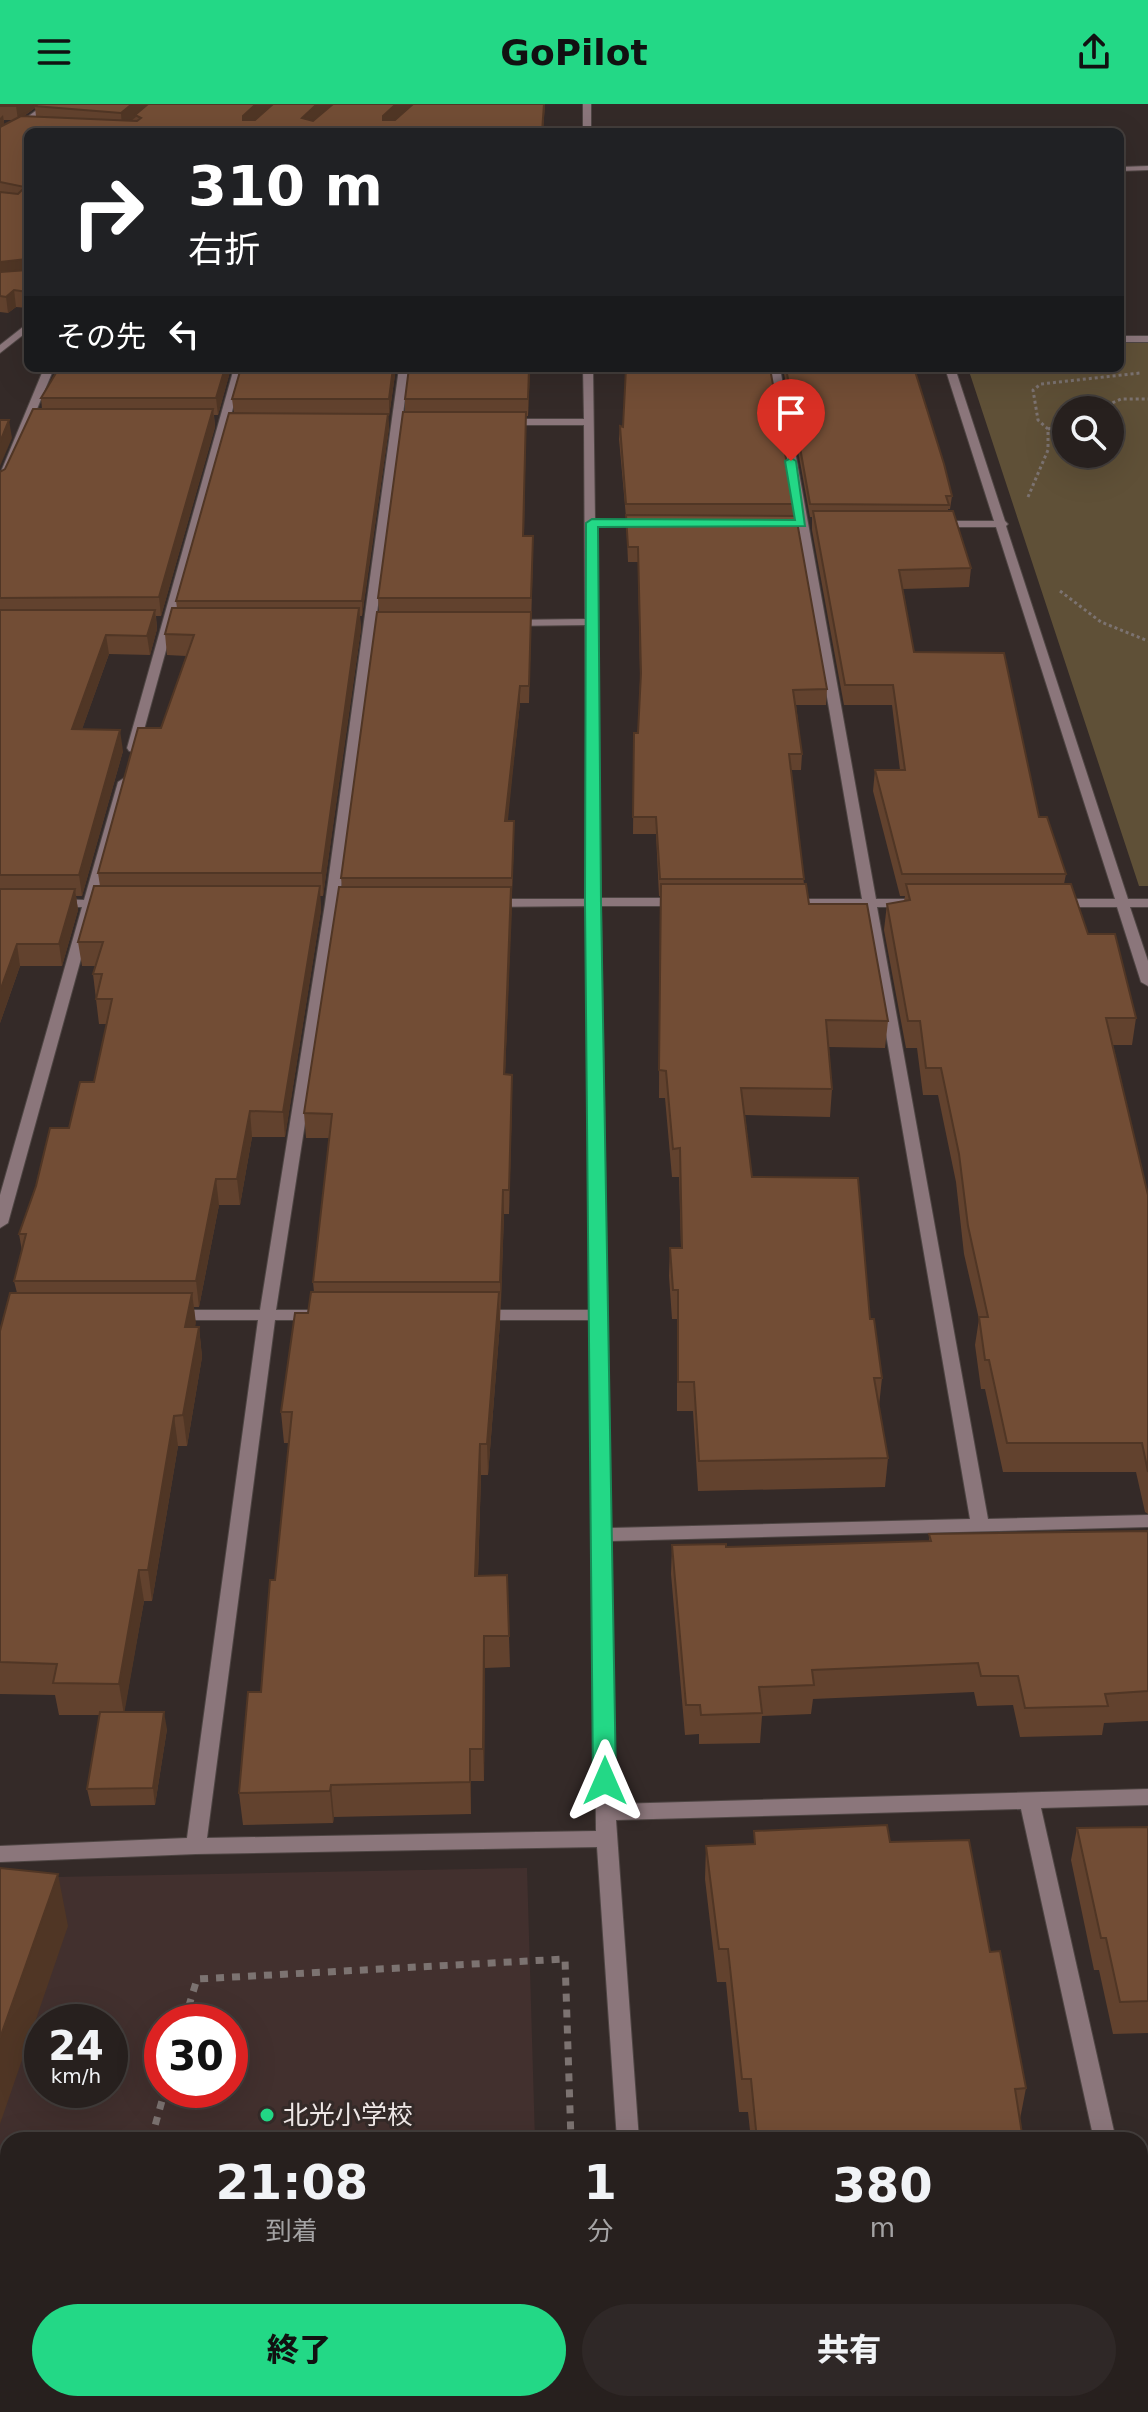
<!DOCTYPE html>
<html lang="ja">
<head>
<meta charset="utf-8">
<style>
  body { margin:0; font-family:"DejaVu Sans","Noto Sans JP",sans-serif; background:#2f2827; color:#f1f3f6; height:100vh; display:flex; flex-direction:column; font-size:30px; white-space:nowrap }
  * { box-sizing:border-box; margin:0 }
  p { font-size:26px; color:#a4a3a4 }
  .icon { flex:none; width:44px; height:44px; fill:none; stroke:currentColor; stroke-width:2; stroke-linecap:round; stroke-linejoin:round }
  .map { position:relative; flex:1; overflow:hidden }
  .drawer { position:absolute; left:0px; top:2028px; width:1148px; height:280px; display:flex; flex-direction:column; background:#27201e; border-radius:24px 24px 0 0; box-shadow:0 8px 32px #0002,0 0 0 2px #433e3c }
  .drawer>* { flex:none }
  .top-card { position:absolute; left:24px; top:24px; width:1100px; height:244px; border-radius:12px; box-shadow:0 8px 32px #0002,0 0 0 2px #433e3c; background:#202124; color:#fff; overflow:hidden }
  .controls { position:absolute; left:1052px; top:292px; display:grid; gap:16px }
  .controls a { display:grid; place-items:center; width:72px; height:72px; border-radius:50%; background:#27201e; box-shadow:0 8px 32px #0002,0 0 0 2px #433e3c; font-size:40px }
  .speed { position:absolute; left:24px; top:1900px; display:flex; gap:16px; font-size:40px; font-weight:700; text-align:center }
  .speed>* { display:grid; place-content:center; width:104px; height:104px; border-radius:50%; background:#27201e; box-shadow:0 8px 32px #0002,0 0 0 2px #433e3c; line-height:1 }
  .speed small { font-size:20px; font-weight:400 }
  .speed .limit { border:12px solid #d22; background:#fff; color:#111 }
  .pin { position:absolute; display:grid; place-items:center; width:68px; height:68px; color:#fff; margin:-82px -34px; border-radius:50% 50% 50% 0; rotate:-45deg; box-shadow:0 0 8px #0007 }
  .pin .icon { rotate:45deg }
  .me { position:absolute; width:88px; margin:-44px; rotate:0deg; stroke-linejoin:round; filter:drop-shadow(0 0 6px #0008) }
  .turn { display:flex; align-items:center; gap:28px; height:168px; padding:0 32px; font-size:36px }
  .turn .icon { width:104px; height:104px; stroke-width:2.5 }
  .turn b { display:block; font-size:56px; line-height:68px }
  .then { display:flex; align-items:center; height:76px; padding:0 32px; background:#0003; gap:16px; font-size:30px }
  .eta { display:flex; justify-content:space-evenly; align-items:center; height:136px; text-align:center }
  .eta b { font-size:48px; font-weight:800; line-height:56px }
  .cta { display:flex; gap:16px; margin-top:auto; padding:16px 32px }
  .cta a { flex:1; height:92px; border-radius:48px; background:#23d886; color:#111; font-size:32px; font-weight:800; line-height:92px; text-align:center }
  .cta a+a { background:#2f2827; color:#f1f3f6 }
  header { display:flex; justify-content:space-between; align-items:center; height:104px; padding:0 32px; background:#23d886; color:#111; font-size:36px; font-weight:800 }
  .map>svg:first-child { display:block }
  .built { fill:#42302e; fill-rule:evenodd }
  .green { fill:#5f5037; fill-rule:evenodd }
  .lines { fill:none; stroke-linecap:round; stroke-linejoin:round }
  .service-casing { stroke:#4e4543; stroke-width:2 }
  .minor-casing { stroke:#4e4543; stroke-width:2 }
  .path-far1 { stroke:#7c7371; stroke-width:3; stroke-dasharray:3 3; stroke-linecap:butt }
  .path { stroke:#7c7371; stroke-width:7; stroke-dasharray:8 8; stroke-linecap:butt }
  .service { fill:#8b767b; fill-rule:evenodd }
  .minor { fill:#8b767b; fill-rule:evenodd }
  .wall { fill:#62422e; fill-rule:evenodd }
  .shaded-wall { fill:#503625 }
  .building { fill:#724d35; stroke:#503625; stroke-width:2 }
  .route { fill:#23d886; stroke:#178c57; stroke-width:2 }
  .poi-dot { fill:#23d886; stroke:#342a28; stroke-width:3 }
  .labels { text-anchor:middle; stroke-width:6; stroke-linejoin:round; paint-order:stroke }
  .near-poi-label { font-size:26px; fill:#efe8e7; stroke:#342a28; text-anchor:start }
</style>
</head>
<body>
<header><svg class="icon" aria-label="menu" viewBox="0 0 24 24"><path d="M4 6h16M4 12h16M4 18h16"/></svg>GoPilot<svg class="icon" aria-label="share" viewBox="0 0 24 24"><path d="M12 15V3M7 8l5-5 5 5M5 13v7h14v-7"/></svg></header>
<div class="map">
<svg width="1148" height="2308" viewBox="0 0 1148 2308">
  <rect width="100%" height="100%" fill="#342a28"/>
  <path class="built" d="M 527,1764 L 535,2036 L 8,2036 L 8,2300 L 542,2300 L 542,2308 L 0,2308 L 0,1774 ZM 42,1918 L 110,1918 L 110,1986 L 42,1986 ZM 162,1918 L 230,1918 L 230,1986 L 162,1986 Z"/>
  <path class="green" d="M 1120,239 L 1148,239 L 1148,782 L 1139,782 L 968,264 L 1120,264 ZM 1066,306 L 1110,306 L 1110,350 L 1066,350 Z"/>
  <g class="lines">
    <defs>
      <g id="service">
        <rect x="1120" y="232" width="28" height="6"/>
        <path d="M 232,2300 L 256,2300 L 254,2308 L 230,2308 Z"/>
      </g>
      <g id="minor">
        <path d="M 45,0 L 54,0 L 0,38 L 0,33 Z"/>
        <rect x="583" y="0" width="8" height="28"/>
        <path d="M 1148,62 L 1148,66 L 1120,67 L 1120,63 Z"/>
        <path d="M 28,219 L 28,227 L 0,249 L 0,241 Z"/>
        <path d="M 44,264 L 54,264 L 5,382 L 0,385 L 0,370 Z"/>
        <path d="M 234,264 L 244,264 L 139,644 L 133,648 L 129,647 L 127,644 Z"/>
        <path d="M 399,264 L 409,264 L 339,800 L 276,1206 L 314,1206 L 322,1211 L 314,1216 L 275,1216 L 207,1734 L 596,1727 L 591,1216 L 482,1216 L 474,1211 L 482,1206 L 591,1206 L 588,802 L 490,803 L 483,799 L 490,795 L 588,795 L 585,521 L 510,522 L 504,519 L 510,516 L 585,515 L 584,321 L 508,321 L 503,318 L 508,315 L 584,315 L 583,264 L 593,264 L 595,416 L 646,416 L 651,419 L 646,422 L 595,422 L 601,794 L 682,794 L 689,798 L 682,802 L 601,802 L 611,1424 L 970,1415 L 864,803 L 790,803 L 783,799 L 790,795 L 862,795 L 770,264 L 780,264 L 876,795 L 914,795 L 921,799 L 914,803 L 877,803 L 988,1415 L 1148,1411 L 1148,1423 L 611,1437 L 615,1700 L 1148,1685 L 1148,1701 L 1041,1704 L 1116,2036 L 1094,2036 L 1021,1705 L 616,1716 L 639,2036 L 617,2036 L 597,1743 L 196,1750 L 0,1758 L 0,1742 L 187,1734 L 258,1216 L 174,1216 L 166,1211 L 174,1206 L 260,1206 L 325,800 Z"/>
        <path d="M 945,264 L 955,264 L 1005,417 L 1008,420 L 1006,422 L 1128,795 L 1148,795 L 1148,803 L 1130,803 L 1148,857 L 1148,882 L 1141,878 L 1117,803 L 1058,803 L 1051,799 L 1058,795 L 1115,795 L 996,423 L 937,423 L 932,420 L 937,417 L 994,417 Z"/>
        <path d="M 124,674 L 130,678 L 97,796 L 110,796 L 117,800 L 110,804 L 95,804 L 8,1119 L 0,1124 L 0,1091 L 82,803 L 58,803 L 51,799 L 58,795 L 84,796 L 118,678 Z"/>
        <path d="M 1140,2183 L 1148,2186 L 1148,2242 L 1140,2238 Z"/>
        <path d="M 634,2300 L 658,2300 L 659,2308 L 635,2308 Z"/>
      </g>
    </defs>
    <use href="#service" class="service-casing"/>
    <use href="#minor" class="minor-casing"/>
    <g class="path-far1">
      <path d="M 1096,306 L 1121,295 L 1148,295"/>
      <path d="M 1048,325 L 1066,320"/>
      <path d="M 1028,393 L 1048,346 L 1048,325 L 1038,316 L 1033,286 L 1041,280 L 1140,269"/>
      <path d="M 1060,487 L 1101,518 L 1148,537"/>
    </g>
    <g class="path">
      <path d="M 184,1918 L 197,1875 L 565,1855 L 571,2036"/>
      <path d="M 151,2036 L 165,1986"/>
      <path d="M 0,2224 L 8,2225"/>
      <path d="M 581,2300 L 581,2308"/>
      <path d="M 74,2308 L 76,2300"/>
    </g>
    <use href="#service" class="service"/>
    <use href="#minor" class="minor"/>
  </g>
  <g class="wall">
    <path d="M 0,0 L 412,0 L 395,16 L 413,0 L 545,0 L 543,28 L 28,28 L 28,204 L 16,203 L 8,209 L 0,208 ZM 35,4 L 36,12 L 24,12 ZM 4,16 L 13,16 L 4,21 Z"/>
    <path d="M 59,264 L 231,264 L 218,311 L 214,311 L 215,323 L 161,512 L 156,512 L 157,525 L 150,551 L 109,550 L 82,625 L 123,647 L 82,792 L 76,792 L 78,806 L 62,862 L 20,862 L 0,919 L 0,368 L 5,365 L 42,305 L 41,294 Z"/>
    <path d="M 396,264 L 389,312 L 388,312 L 389,324 L 362,512 L 360,512 L 361,525 L 323,792 L 320,792 L 321,806 L 285,1033 L 252,1033 L 240,1101 L 219,1101 L 199,1203 L 194,1203 L 195,1223 L 199,1223 L 202,1253 L 187,1342 L 178,1342 L 152,1497 L 144,1497 L 124,1608 L 167,1625 L 155,1701 L 91,1702 L 87,1685 L 100,1611 L 59,1611 L 55,1591 L 0,1590 L 0,1227 L 17,1189 L 14,1177 L 22,1147 L 19,1130 L 69,1024 L 94,978 L 107,920 L 99,920 L 93,870 L 95,862 L 82,862 L 78,838 L 100,782 L 98,769 L 161,624 L 186,552 L 167,551 L 165,530 L 177,504 L 176,497 L 234,309 L 232,295 Z"/>
    <path d="M 409,264 L 530,264 L 528,312 L 526,312 L 524,432 L 533,449 L 529,599 L 520,599 L 507,717 L 514,735 L 505,971 L 512,995 L 509,1110 L 504,1110 L 500,1219 L 488,1371 L 481,1371 L 478,1472 L 507,1471 L 510,1563 L 485,1564 L 484,1677 L 471,1677 L 471,1710 L 334,1713 L 333,1719 L 243,1721 L 239,1689 L 261,1588 L 275,1476 L 289,1339 L 284,1339 L 281,1308 L 314,1188 L 313,1178 L 329,1034 L 306,1034 L 304,1009 L 342,783 L 341,774 L 379,508 L 378,494 L 405,308 L 405,295 Z"/>
    <path d="M 783,264 L 914,264 L 952,392 L 950,405 L 948,405 L 948,407 L 971,464 L 969,483 L 903,485 L 914,548 L 1039,713 L 1066,770 L 1064,780 L 1088,830 L 1136,914 L 1132,941 L 1113,941 L 1148,1091 L 1148,1410 L 1145,1408 L 1136,1368 L 1003,1368 L 985,1285 L 981,1285 L 975,1241 L 979,1215 L 964,1150 L 956,1078 L 938,991 L 923,991 L 917,944 L 906,944 L 884,826 L 887,800 L 904,797 L 905,792 L 900,792 L 873,687 L 875,666 L 900,666 L 892,601 L 844,601 L 812,426 L 812,413 L 810,413 Z"/>
    <path d="M 620,322 L 794,400 L 794,412 L 827,585 L 826,601 L 796,601 L 802,650 L 801,666 L 790,666 L 804,780 L 809,800 L 888,917 L 885,944 L 829,943 L 832,985 L 830,1013 L 745,1011 L 752,1073 L 870,1215 L 882,1274 L 879,1302 L 888,1354 L 885,1383 L 698,1387 L 693,1307 L 677,1307 L 677,1215 L 672,1215 L 669,1172 L 670,1144 L 681,1144 L 679,1073 L 672,1073 L 665,994 L 659,994 L 660,792 L 659,792 L 656,730 L 633,730 L 634,629 L 638,629 L 640,577 L 638,458 L 628,458 L 626,413 L 619,335 Z"/>
    <path d="M 1148,1427 L 1148,1617 L 1104,1619 L 1102,1631 L 1020,1633 L 1013,1601 L 977,1602 L 974,1588 L 813,1595 L 811,1610 L 762,1612 L 760,1639 L 699,1640 L 699,1630 L 685,1631 L 671,1470 L 672,1441 L 726,1443 L 929,1437 L 929,1430 Z"/>
    <path d="M 1148,1723 L 1148,1929 L 1113,1930 L 1099,1866 L 1094,1866 L 1071,1756 L 1077,1724 Z"/>
    <path d="M 754,1727 L 890,1738 L 990,1848 L 1026,1984 L 1020,2015 L 1023,2036 L 751,2036 L 748,2008 L 739,2008 L 726,1878 L 717,1878 L 705,1775 L 706,1742 L 754,1740 Z"/>
    <path d="M 763,2300 L 1056,2300 L 1054,2308 L 764,2308 Z"/>
  </g>
  <g class="shaded-wall">
    <path d="M 19,0 L 41,0 L 34,2 L 35,4 L 18,16 L 16,2 Z"/>
    <path d="M 132,0 L 150,0 L 135,11 L 136,13 L 122,24 L 121,9 Z"/>
    <path d="M 256,0 L 273,0 L 244,28 L 243,12 Z"/>
    <path d="M 317,0 L 333,0 L 303,28 L 302,14 Z"/>
    <path d="M 396,0 L 412,0 L 384,26 L 383,12 Z"/>
    <path d="M 3,11 L 5,25 L 0,30 L 0,14 Z"/>
    <path d="M 26,155 L 28,171 L 0,175 L 0,158 Z"/>
    <path d="M 14,186 L 16,203 L 8,209 L 6,193 Z"/>
    <path d="M 225,264 L 231,264 L 218,311 L 216,294 Z"/>
    <path d="M 393,264 L 396,264 L 389,312 L 389,295 Z"/>
    <path d="M 529,264 L 530,264 L 528,312 L 528,295 Z"/>
    <path d="M 213,305 L 215,323 L 161,512 L 159,493 Z"/>
    <path d="M 388,310 L 389,324 L 362,512 L 362,497 Z"/>
    <path d="M 9,316 L 12,334 L 0,362 L 0,338 Z"/>
    <path d="M 359,504 L 361,525 L 323,792 L 322,769 Z"/>
    <path d="M 155,506 L 157,525 L 150,551 L 147,532 Z"/>
    <path d="M 106,531 L 109,550 L 75,645 L 72,625 Z"/>
    <path d="M 520,582 L 520,599 L 506,735 L 505,717 Z"/>
    <path d="M 120,626 L 123,647 L 82,792 L 79,771 Z"/>
    <path d="M 514,717 L 514,735 L 512,792 L 512,774 Z"/>
    <path d="M 320,782 L 321,806 L 285,1033 L 283,1008 Z"/>
    <path d="M 511,783 L 512,806 L 504,995 L 504,970 Z"/>
    <path d="M 75,785 L 78,806 L 62,862 L 59,840 Z"/>
    <path d="M 17,840 L 20,862 L 0,919 L 0,887 Z"/>
    <path d="M 512,971 L 512,995 L 509,1110 L 509,1086 Z"/>
    <path d="M 250,1007 L 252,1033 L 240,1101 L 237,1075 Z"/>
    <path d="M 216,1075 L 219,1101 L 199,1203 L 196,1177 Z"/>
    <path d="M 503,1086 L 504,1110 L 501,1203 L 500,1178 Z"/>
    <path d="M 499,1188 L 500,1219 L 488,1371 L 487,1340 Z"/>
    <path d="M 192,1189 L 196,1219 L 189,1253 L 185,1223 Z"/>
    <path d="M 199,1223 L 202,1253 L 187,1342 L 183,1311 Z"/>
    <path d="M 174,1312 L 178,1342 L 152,1497 L 148,1466 Z"/>
    <path d="M 480,1340 L 481,1371 L 477,1504 L 475,1472 Z"/>
    <path d="M 139,1466 L 144,1497 L 124,1611 L 119,1580 Z"/>
    <path d="M 484,1532 L 485,1564 L 484,1677 L 483,1645 Z"/>
    <path d="M 164,1608 L 167,1625 L 155,1701 L 153,1684 Z"/>
    <path d="M 470,1645 L 471,1677 L 471,1710 L 470,1678 Z"/>
    <path d="M 331,1681 L 334,1713 L 333,1719 L 330,1687 Z"/>
    <path d="M 58,1770 L 68,1822 L 0,2020 L 0,1934 Z"/>
  </g>
  <g class="building">
    <path d="M 0,0 L 19,0 L 16,2 L 0,2 Z"/>
    <path d="M 38,0 L 132,0 L 121,9 L 34,2 Z"/>
    <path d="M 148,0 L 256,0 L 243,12 L 243,16 L 255,16 L 273,0 L 317,0 L 302,14 L 313,17 L 333,0 L 396,0 L 383,12 L 383,16 L 395,16 L 413,0 L 544,0 L 542,28 L 28,28 L 28,166 L 26,155 L 0,158 L 0,88 L 18,90 L 25,83 L 0,78 L 0,23 L 21,12 L 137,17 L 141,14 L 135,11 Z"/>
    <path d="M 28,166 L 28,188 L 14,186 L 6,193 L 0,192 L 0,168 Z"/>
    <path d="M 59,264 L 225,264 L 216,294 L 41,294 Z"/>
    <path d="M 241,264 L 393,264 L 389,295 L 232,295 Z"/>
    <path d="M 409,264 L 529,264 L 528,295 L 405,295 Z"/>
    <path d="M 626,264 L 770,264 L 794,400 L 626,400 L 620,322 L 623,323 Z"/>
    <path d="M 786,264 L 914,264 L 944,360 L 952,392 L 946,392 L 949,401 L 810,400 Z"/>
    <path d="M 33,305 L 213,305 L 159,493 L 0,494 L 0,368 L 5,365 Z"/>
    <path d="M 403,308 L 526,308 L 523,432 L 533,432 L 531,494 L 378,494 Z"/>
    <path d="M 229,309 L 388,310 L 362,497 L 176,497 Z"/>
    <path d="M 0,316 L 9,316 L 0,338 Z"/>
    <path d="M 813,407 L 953,407 L 971,464 L 899,466 L 914,548 L 1004,549 L 1039,713 L 1047,713 L 1066,770 L 902,770 L 875,666 L 905,666 L 893,581 L 845,581 Z"/>
    <path d="M 626,411 L 796,412 L 827,585 L 793,586 L 802,650 L 789,650 L 804,775 L 660,775 L 656,713 L 633,713 L 634,629 L 638,629 L 641,569 L 638,443 L 628,443 Z"/>
    <path d="M 172,504 L 359,504 L 322,769 L 98,769 L 138,624 L 161,624 L 194,531 L 165,530 Z"/>
    <path d="M 0,506 L 155,506 L 147,532 L 106,531 L 72,625 L 120,626 L 79,771 L 0,771 Z"/>
    <path d="M 377,508 L 531,508 L 529,582 L 520,582 L 505,717 L 514,717 L 512,774 L 341,774 Z"/>
    <path d="M 661,780 L 806,780 L 809,800 L 867,800 L 888,917 L 826,916 L 832,985 L 741,984 L 752,1073 L 858,1074 L 870,1215 L 874,1215 L 882,1274 L 874,1274 L 888,1354 L 699,1357 L 694,1278 L 678,1278 L 678,1186 L 673,1186 L 670,1144 L 682,1144 L 680,1044 L 673,1045 L 666,967 L 659,966 Z"/>
    <path d="M 906,780 L 1071,780 L 1088,830 L 1115,830 L 1136,914 L 1106,914 L 1148,1091 L 1148,1368 L 1142,1339 L 1007,1339 L 989,1256 L 985,1256 L 979,1213 L 988,1213 L 968,1122 L 959,1050 L 941,964 L 926,964 L 920,917 L 908,917 L 887,800 L 910,796 Z"/>
    <path d="M 94,782 L 320,782 L 283,1008 L 250,1007 L 237,1075 L 216,1075 L 196,1177 L 14,1177 L 26,1130 L 19,1130 L 36,1082 L 50,1024 L 69,1024 L 80,978 L 94,978 L 112,895 L 96,895 L 102,870 L 93,870 L 103,838 L 78,838 Z"/>
    <path d="M 339,783 L 511,783 L 504,970 L 512,971 L 509,1086 L 503,1086 L 500,1178 L 313,1178 L 332,1010 L 304,1009 Z"/>
    <path d="M 0,785 L 75,785 L 59,840 L 17,840 L 0,887 Z"/>
    <path d="M 311,1188 L 499,1188 L 487,1340 L 480,1340 L 475,1472 L 507,1471 L 509,1532 L 484,1532 L 483,1645 L 470,1645 L 470,1678 L 331,1681 L 330,1687 L 239,1689 L 248,1588 L 261,1588 L 270,1476 L 275,1476 L 292,1308 L 281,1308 L 295,1209 L 308,1209 Z"/>
    <path d="M 10,1189 L 192,1189 L 185,1223 L 199,1223 L 183,1311 L 174,1312 L 148,1466 L 139,1466 L 119,1580 L 53,1579 L 57,1560 L 0,1558 L 0,1227 Z"/>
    <path d="M 1148,1427 L 1148,1587 L 1105,1590 L 1108,1602 L 1025,1604 L 1018,1572 L 981,1572 L 978,1559 L 812,1566 L 814,1581 L 759,1583 L 762,1609 L 701,1611 L 700,1601 L 686,1601 L 672,1441 L 726,1440 L 726,1443 L 931,1437 L 929,1430 Z"/>
    <path d="M 100,1608 L 164,1608 L 153,1684 L 87,1685 Z"/>
    <path d="M 887,1721 L 890,1738 L 969,1736 L 990,1848 L 1000,1847 L 1026,1984 L 1015,1985 L 1023,2036 L 757,2036 L 751,1975 L 742,1975 L 728,1845 L 719,1845 L 706,1742 L 755,1740 L 754,1727 Z"/>
    <path d="M 1148,1723 L 1148,1897 L 1120,1898 L 1106,1834 L 1101,1834 L 1077,1724 Z"/>
    <path d="M 0,1764 L 58,1770 L 0,1934 Z"/>
    <path d="M 768,2300 L 945,2300 L 946,2308 L 769,2308 Z"/>
  </g>
  <path class="route" d="M 791,354 L 796,357 L 805,422 L 598,423 L 601,798 L 616,1677 L 613,1683 L 597,1683 L 593,1677 L 585,798 L 586,419 L 592,415 L 795,416 L 785,357 Z"/>
  <circle class="poi-dot" cx="267" cy="2011" r="8"/>
  <g class="labels">
    <g class="near-poi-label">
      <text x="283" y="2020">北光小学校</text>
    </g>
  </g>
</svg>
<div class="controls">
<a><svg class="icon" aria-label="search" viewBox="0 0 24 24"><circle cx="10" cy="10" r="6"/><path d="M15 15l6 6"/></svg></a>
</div>
<div class="speed"><div>24<small>km/h</small></div><div class="limit">30</div></div>
<div class="pin" style="left:791px;top:357px;background:#d93025"><svg class="icon" aria-label="arrive" viewBox="0 0 24 24"><path d="M6 21V4h12l-3 4 3 4H6"/></svg></div>
<svg class="me" style="left:605px;top:1677px" viewBox="-20 -20 40 40"><path d="M0-17L14 15 0 8-14 15z" fill="#23d886" stroke="#fff" stroke-width="4"/></svg>
<div class="top-card">
<div class="turn"><svg class="icon" aria-label="right" viewBox="0 0 24 24"><path d="M7 20v-9h11M14 6l5 5-5 5"/></svg><div><b>310 m</b>右折</div></div>
<div class="then">その先<svg class="icon" aria-label="left" viewBox="0 0 24 24"><path d="M17 20v-9H6M10 6l-5 5 5 5"/></svg></div>
</div>
<section class="drawer">
<div class="eta">
<div><b>21:08</b><p>到着</p></div>
<div><b>1</b><p>分</p></div>
<div><b>380</b><p>m</p></div>
</div>
<div class="cta"><a>終了</a><a>共有</a></div>
</section>
</div>
</body>
</html>
